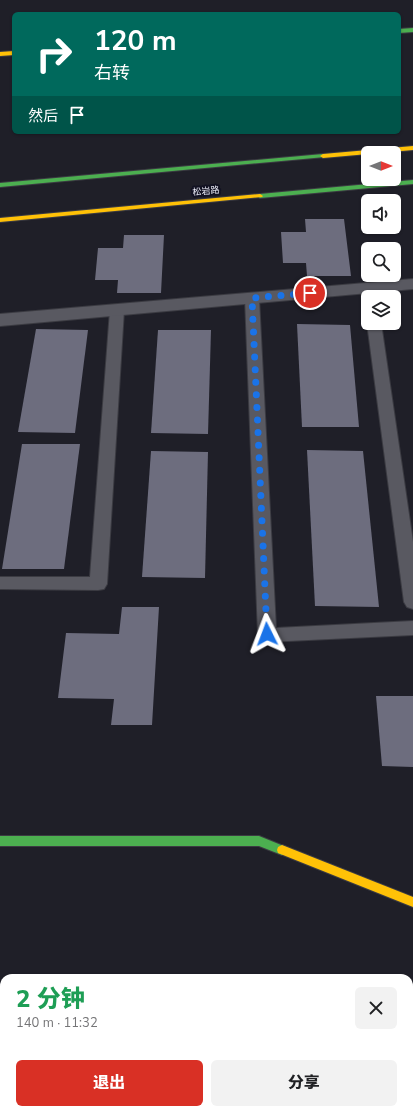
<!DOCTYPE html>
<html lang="zh">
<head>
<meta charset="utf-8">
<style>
  body { margin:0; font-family:"Nunito Sans","Noto Sans SC",sans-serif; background:#f2f2f2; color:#202124; height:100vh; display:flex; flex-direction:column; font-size:15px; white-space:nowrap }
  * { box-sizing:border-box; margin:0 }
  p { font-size:13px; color:#757577 }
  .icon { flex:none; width:22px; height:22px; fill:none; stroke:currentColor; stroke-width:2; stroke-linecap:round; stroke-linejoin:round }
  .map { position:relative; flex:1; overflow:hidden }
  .side { position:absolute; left:0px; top:974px; width:413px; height:140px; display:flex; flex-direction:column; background:#fff; border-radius:12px 12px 0 0; box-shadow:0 1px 3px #0004 }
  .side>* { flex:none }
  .top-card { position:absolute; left:12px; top:12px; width:389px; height:122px; border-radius:6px; box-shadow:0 1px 3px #0004; background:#00695c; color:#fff; overflow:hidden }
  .needle { width:26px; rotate:90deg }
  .controls { position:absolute; left:361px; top:146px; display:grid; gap:8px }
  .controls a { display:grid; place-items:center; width:40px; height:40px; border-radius:6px; background:#fff; box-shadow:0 1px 3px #0004; font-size:20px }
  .pin { position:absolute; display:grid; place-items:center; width:34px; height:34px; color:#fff; margin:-17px; border:2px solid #fff; border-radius:50%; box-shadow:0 1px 4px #0007 }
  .me { position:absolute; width:44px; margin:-22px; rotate:357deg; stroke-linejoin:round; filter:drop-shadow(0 0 3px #0008) }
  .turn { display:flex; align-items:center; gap:14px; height:84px; padding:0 16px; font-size:18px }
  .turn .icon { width:52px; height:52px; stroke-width:2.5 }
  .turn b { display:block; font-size:28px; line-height:34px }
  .then { display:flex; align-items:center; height:38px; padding:0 16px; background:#0003; gap:8px; font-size:15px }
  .round { display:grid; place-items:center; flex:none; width:42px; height:42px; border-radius:6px; background:#f2f2f2 }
  .headline { display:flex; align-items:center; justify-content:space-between; height:68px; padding:0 16px }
  h1 { font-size:24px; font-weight:800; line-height:30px; color:#1e9e55 }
  .cta { display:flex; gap:8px; margin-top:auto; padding:8px 16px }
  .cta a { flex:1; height:46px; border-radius:6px; background:#d93025; color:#fff; font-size:16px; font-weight:800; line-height:46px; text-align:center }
  .cta a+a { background:#f2f2f2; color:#202124 }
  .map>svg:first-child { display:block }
  .building { fill:#6d6d7e }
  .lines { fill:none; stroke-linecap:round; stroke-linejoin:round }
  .lane-casing { stroke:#3b3b42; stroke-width:2 }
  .street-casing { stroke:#3b3b42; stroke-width:2 }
  .fast-casing { stroke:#3b3b42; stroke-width:2 }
  .slow-casing { stroke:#3b3b42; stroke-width:2 }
  .lane { fill:#595961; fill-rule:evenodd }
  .street { fill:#595961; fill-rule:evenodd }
  .fast { fill:#4caf50; fill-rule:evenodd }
  .slow { fill:#ffc107; fill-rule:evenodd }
  .route { stroke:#1a73e8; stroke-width:7; stroke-dasharray:0 12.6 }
  .labels { text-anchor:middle; stroke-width:4; stroke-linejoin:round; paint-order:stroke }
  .far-street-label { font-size:9px; fill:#edeefa; stroke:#121222 }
</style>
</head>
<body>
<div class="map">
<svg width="413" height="1114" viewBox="0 0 413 1114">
  <rect width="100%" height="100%" fill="#1f1f28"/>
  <g class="building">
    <path d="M 305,219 L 344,219 L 351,276 L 307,276 L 306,263 L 283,263 L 281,232 L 306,232 Z"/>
    <path d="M 124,235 L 164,235 L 161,293 L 117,293 L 118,280 L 95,280 L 98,248 L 123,248 Z"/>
    <path d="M 297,324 L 350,325 L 359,427 L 302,427 Z"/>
    <path d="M 36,329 L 88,330 L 75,433 L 18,432 Z"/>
    <path d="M 158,330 L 211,330 L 208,434 L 151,433 Z"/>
    <path d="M 22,444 L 80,444 L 64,569 L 2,569 Z"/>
    <path d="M 307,450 L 363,451 L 379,607 L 315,606 Z"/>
    <path d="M 151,451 L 208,452 L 205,578 L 142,577 Z"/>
    <path d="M 122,607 L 159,607 L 152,725 L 111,725 L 114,699 L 58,698 L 66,633 L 119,634 Z"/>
    <path d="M 376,696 L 413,696 L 413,767 L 382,766 Z"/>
    <path d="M 0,1032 L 4,1032 L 4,1110 L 20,1110 L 20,1114 L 0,1114 Z"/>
    <rect x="134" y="1110" width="87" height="4"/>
  </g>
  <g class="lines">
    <defs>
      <g id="lane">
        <path d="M 369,284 L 374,285 L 377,297 L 368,297 L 368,301 L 363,297 L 362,288 L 364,285 Z"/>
        <path d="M 252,294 L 257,295 L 259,298 L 276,628 L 413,621 L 413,635 L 267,642 L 261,640 L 258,635 L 245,298 L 247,295 Z"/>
        <path d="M 117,306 L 122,307 L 124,310 L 107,584 L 104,589 L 98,590 L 0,589 L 0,577 L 90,577 L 110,310 L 112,307 Z"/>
        <path d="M 368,321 L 368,323 L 381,323 L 413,542 L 413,609 L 407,607 L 404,602 L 367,323 Z"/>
      </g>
      <path id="street" d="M 413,279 L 413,289 L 0,326 L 0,314 Z"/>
      <g id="fast">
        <path d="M 413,28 L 413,32 L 399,33 L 399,29 Z"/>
        <path d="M 323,154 L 326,156 L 325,157 L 0,187 L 0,183 Z"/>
        <path d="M 413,180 L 413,184 L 260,198 L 257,196 L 260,194 Z"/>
        <path d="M 0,836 L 259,836 L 286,847 L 287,850 L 286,853 L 282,855 L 259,846 L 0,846 Z"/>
      </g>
      <g id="slow">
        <path d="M 14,51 L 14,55 L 0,56 L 0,52 Z"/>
        <path d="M 413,146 L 413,150 L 323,158 L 320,156 L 323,154 Z"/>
        <path d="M 260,194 L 263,196 L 262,197 L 0,222 L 0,218 Z"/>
        <path d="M 282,845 L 413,897 L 413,907 L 278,853 L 277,850 L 278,847 Z"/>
      </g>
    </defs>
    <use href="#lane" class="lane-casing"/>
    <use href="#street" class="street-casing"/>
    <use href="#fast" class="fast-casing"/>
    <use href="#slow" class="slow-casing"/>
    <use href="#lane" class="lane"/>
    <use href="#street" class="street"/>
    <use href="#fast" class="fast"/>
    <use href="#slow" class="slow"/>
  </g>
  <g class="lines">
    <path class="route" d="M 267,634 L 252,298 L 310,293"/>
  </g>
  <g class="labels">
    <g class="far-street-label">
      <text transform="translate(206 191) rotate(-5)" y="3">松岩路</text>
    </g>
  </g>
</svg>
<div class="controls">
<a><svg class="needle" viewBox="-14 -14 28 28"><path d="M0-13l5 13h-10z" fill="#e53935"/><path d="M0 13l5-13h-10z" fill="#757577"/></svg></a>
<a><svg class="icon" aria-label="sound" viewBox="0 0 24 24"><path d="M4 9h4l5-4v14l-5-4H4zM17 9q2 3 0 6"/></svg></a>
<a><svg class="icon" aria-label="search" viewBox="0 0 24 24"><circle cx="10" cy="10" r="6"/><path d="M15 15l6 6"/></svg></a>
<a><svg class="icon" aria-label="layers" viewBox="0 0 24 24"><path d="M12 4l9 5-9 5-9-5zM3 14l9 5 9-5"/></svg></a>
</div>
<div class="pin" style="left:310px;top:293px;background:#d93025"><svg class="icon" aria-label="arrive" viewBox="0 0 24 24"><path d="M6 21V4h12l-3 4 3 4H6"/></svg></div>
<svg class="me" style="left:267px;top:634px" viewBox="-20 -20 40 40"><path d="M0-17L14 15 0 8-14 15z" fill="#1a73e8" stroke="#fff" stroke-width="4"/></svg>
<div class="top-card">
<div class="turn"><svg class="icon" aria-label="right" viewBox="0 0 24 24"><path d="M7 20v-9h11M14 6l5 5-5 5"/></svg><div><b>120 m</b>右转</div></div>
<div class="then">然后<svg class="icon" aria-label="arrive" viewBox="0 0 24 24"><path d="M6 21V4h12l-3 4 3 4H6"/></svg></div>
</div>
<section class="side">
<div class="headline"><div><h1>2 分钟</h1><p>140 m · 11:32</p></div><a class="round"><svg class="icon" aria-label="close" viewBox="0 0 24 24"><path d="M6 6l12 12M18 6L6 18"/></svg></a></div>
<div class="cta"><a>退出</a><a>分享</a></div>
</section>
</div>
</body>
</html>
